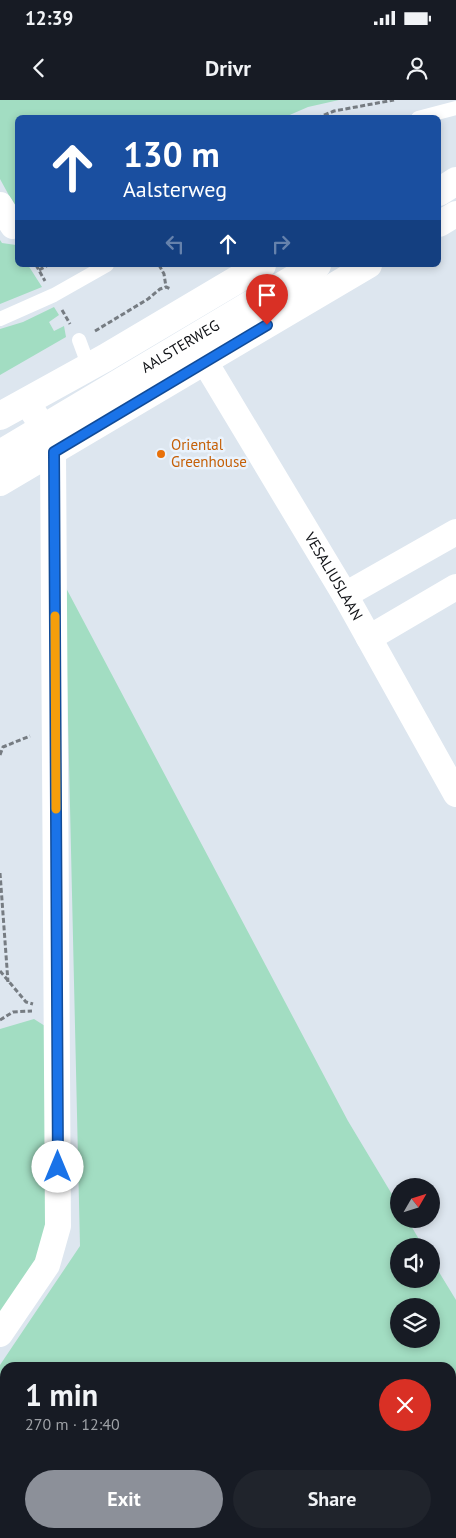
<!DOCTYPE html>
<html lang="en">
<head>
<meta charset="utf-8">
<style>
  body { margin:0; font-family:"PT Sans",sans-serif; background:#20242c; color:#f1f3f6; height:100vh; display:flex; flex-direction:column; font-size:19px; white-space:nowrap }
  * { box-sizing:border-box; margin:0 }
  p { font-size:16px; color:#9ea1a6 }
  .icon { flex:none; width:28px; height:28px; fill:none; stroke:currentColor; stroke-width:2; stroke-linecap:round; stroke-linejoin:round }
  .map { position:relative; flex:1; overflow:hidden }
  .side { position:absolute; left:0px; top:1262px; width:456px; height:176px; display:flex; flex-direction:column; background:#171b24; border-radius:15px 15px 0 0; box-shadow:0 2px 8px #0003 }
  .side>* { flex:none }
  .hud { position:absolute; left:15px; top:15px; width:426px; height:152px; border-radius:8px; box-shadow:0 2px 8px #0003; background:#1a4fa0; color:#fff; overflow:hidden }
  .needle { width:32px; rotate:51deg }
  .fabs { position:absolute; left:390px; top:1078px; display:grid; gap:10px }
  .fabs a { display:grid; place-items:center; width:50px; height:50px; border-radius:50%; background:#171b24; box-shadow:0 2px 8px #0003; font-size:25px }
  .pin { position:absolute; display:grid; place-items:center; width:42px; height:42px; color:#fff; margin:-51px -21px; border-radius:50% 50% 50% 0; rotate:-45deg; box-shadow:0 0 5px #0007 }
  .pin .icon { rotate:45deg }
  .me { position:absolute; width:55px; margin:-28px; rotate:0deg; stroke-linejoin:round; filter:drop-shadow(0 0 4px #0008) }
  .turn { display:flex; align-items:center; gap:18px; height:105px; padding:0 25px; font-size:22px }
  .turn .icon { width:65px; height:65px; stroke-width:2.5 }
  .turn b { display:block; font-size:35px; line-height:42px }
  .lanes { display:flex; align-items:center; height:48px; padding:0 25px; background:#0003; justify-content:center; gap:25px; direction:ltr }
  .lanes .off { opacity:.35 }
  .round { display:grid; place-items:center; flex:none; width:52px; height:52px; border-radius:26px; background:#20242c }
  .overview { display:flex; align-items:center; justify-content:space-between; height:85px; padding:0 25px }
  h1 { font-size:30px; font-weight:700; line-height:38px }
  .button { display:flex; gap:10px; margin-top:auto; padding:10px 25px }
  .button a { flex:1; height:58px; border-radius:30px; background:#8c9099; color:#fff; font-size:20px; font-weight:700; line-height:58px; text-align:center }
  .button a+a { background:#20242c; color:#f1f3f6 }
  .status { display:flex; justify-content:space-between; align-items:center; height:35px; padding:0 25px; background:#171b24; direction:ltr }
  .status svg { height:14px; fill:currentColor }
  header { display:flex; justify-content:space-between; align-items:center; height:65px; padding:0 25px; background:#171b24; font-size:22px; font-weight:700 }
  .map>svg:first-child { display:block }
  .green { fill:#a2ddc2; fill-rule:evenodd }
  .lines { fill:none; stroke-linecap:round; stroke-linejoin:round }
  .path { stroke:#767c82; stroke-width:3; stroke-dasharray:5 2.5; stroke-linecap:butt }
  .service { stroke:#fff; stroke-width:14 }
  .minor { stroke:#fff; stroke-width:26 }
  .secondary { stroke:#fff; stroke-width:28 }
  .route-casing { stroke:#114b97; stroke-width:12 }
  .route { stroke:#1a73e8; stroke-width:9 }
  .slow { stroke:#f59e0b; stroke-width:9 }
  .food-dot { fill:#e8710a; stroke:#eaf3fd; stroke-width:2 }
  .labels { text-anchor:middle; stroke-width:5; stroke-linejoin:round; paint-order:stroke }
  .street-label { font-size:15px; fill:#101216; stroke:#eaf3fd }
  .food-label { font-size:15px; fill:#c56008; stroke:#eaf3fd; text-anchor:start }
</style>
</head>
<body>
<div class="status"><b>12:39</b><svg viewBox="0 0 49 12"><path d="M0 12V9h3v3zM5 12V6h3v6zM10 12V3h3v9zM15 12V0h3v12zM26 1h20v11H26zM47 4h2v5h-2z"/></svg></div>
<header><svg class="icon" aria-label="back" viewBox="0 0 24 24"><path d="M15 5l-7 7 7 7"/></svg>Drivr<svg class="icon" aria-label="person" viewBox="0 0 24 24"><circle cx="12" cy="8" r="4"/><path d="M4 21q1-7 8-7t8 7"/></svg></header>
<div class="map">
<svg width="456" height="1438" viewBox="0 0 456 1438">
  <rect width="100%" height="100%" fill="#dde6ef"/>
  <g class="green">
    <path d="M 0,0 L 339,0 L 308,7 L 285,17 L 18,18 L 17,110 L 0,79 Z"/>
    <path d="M 0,140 L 2,143 L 16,145 L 18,165 L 28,165 L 42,187 L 0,204 Z"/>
    <path d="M 54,207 L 59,215 L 49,222 L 54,231 L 64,226 L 66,237 L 0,275 L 0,229 L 23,222 Z"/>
    <path d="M 65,486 L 348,1021 L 399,1106 L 399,1119 L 407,1119 L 423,1146 L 399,1146 L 399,1179 L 431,1179 L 431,1159 L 456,1200 L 456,1438 L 0,1438 L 0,1265 L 80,1146 ZM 399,1206 L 431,1206 L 431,1239 L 399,1239 ZM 5,1268 L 451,1268 L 451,1434 L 5,1434 Z"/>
    <path d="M 34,919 L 45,926 L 49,1119 L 37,1165 L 0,1219 L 0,929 Z"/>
  </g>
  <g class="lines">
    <g class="path">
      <path d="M 317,18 L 334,11 L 394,0"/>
      <path d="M 36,165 L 45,181"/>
      <path d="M 159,165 L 164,174 L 166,187"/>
      <path d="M 39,170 L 48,165"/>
      <path d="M 62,210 L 70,224"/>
      <path d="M 95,231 L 148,199 L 160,189 L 166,187 L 171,189"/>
      <path d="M 0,655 L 3,647 L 30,636"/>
      <path d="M 0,773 L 8,882"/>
      <path d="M 0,871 L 26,902 L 33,904"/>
      <path d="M 0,920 L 13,912 L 32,911"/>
    </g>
    <g class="service">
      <path d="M 418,18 L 456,8"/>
      <path d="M 0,219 L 54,195 L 107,165"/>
      <path d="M 79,240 L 89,267"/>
    </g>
    <g class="minor">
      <path d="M 0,105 L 13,126"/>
      <path d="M 439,124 L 456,114"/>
      <path id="s1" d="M 205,262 L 345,495 L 456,694"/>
      <path d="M 0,383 L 369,165"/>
      <path d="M 345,495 L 456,432"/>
      <path d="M 369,538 L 456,487"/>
      <path d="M 0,1234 L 47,1165 L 58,1126 L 53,352 L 44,329 L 27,302"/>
    </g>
    <g class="secondary">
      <path d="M 439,92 L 456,81"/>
      <path d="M 0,316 L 105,258 L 262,165"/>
      <path id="s2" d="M 0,354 L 317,165"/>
    </g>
  </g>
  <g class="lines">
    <defs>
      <path id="route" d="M 58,1067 L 54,352 L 267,225"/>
    </defs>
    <use href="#route" class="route-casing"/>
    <use href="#route" class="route"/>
    <path class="slow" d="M 55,516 L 56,709"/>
  </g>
  <circle class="food-dot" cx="161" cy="354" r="5"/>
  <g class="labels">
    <g class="street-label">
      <text dy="5" stroke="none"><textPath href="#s2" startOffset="210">AALSTERWEG</textPath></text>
      <text dy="5" stroke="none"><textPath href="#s1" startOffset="250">VESALIUSLAAN</textPath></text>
    </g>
    <g class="food-label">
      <text x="171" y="350">Oriental<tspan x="171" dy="17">Greenhouse</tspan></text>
    </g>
  </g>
</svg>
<div class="fabs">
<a><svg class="needle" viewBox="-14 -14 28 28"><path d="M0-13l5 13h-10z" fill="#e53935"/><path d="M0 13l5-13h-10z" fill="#9ea1a6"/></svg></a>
<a><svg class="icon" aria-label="sound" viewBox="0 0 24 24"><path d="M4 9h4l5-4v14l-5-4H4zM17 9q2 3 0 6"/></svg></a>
<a><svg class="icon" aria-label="layers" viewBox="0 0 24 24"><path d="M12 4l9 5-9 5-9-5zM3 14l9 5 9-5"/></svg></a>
</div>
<div class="pin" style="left:267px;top:225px;background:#d93025"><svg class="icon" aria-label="arrive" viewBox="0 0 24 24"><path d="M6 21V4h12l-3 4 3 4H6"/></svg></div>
<svg class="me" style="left:58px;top:1067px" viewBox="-20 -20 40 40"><circle r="19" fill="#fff"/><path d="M0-13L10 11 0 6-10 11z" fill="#1a73e8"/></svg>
<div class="hud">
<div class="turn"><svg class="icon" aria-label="ahead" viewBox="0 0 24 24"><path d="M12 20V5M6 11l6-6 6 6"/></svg><div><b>130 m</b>Aalsterweg</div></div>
<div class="lanes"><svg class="icon off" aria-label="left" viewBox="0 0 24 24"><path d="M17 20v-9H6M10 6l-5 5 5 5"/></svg><svg class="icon" aria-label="ahead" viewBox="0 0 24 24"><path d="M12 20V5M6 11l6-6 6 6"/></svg><svg class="icon off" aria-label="right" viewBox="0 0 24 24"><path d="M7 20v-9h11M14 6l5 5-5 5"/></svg></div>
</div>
<section class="side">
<div class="overview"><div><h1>1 min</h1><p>270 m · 12:40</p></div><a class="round" style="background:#d93025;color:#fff"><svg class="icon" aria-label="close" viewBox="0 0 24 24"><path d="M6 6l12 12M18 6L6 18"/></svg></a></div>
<div class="button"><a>Exit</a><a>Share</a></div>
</section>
</div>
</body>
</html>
